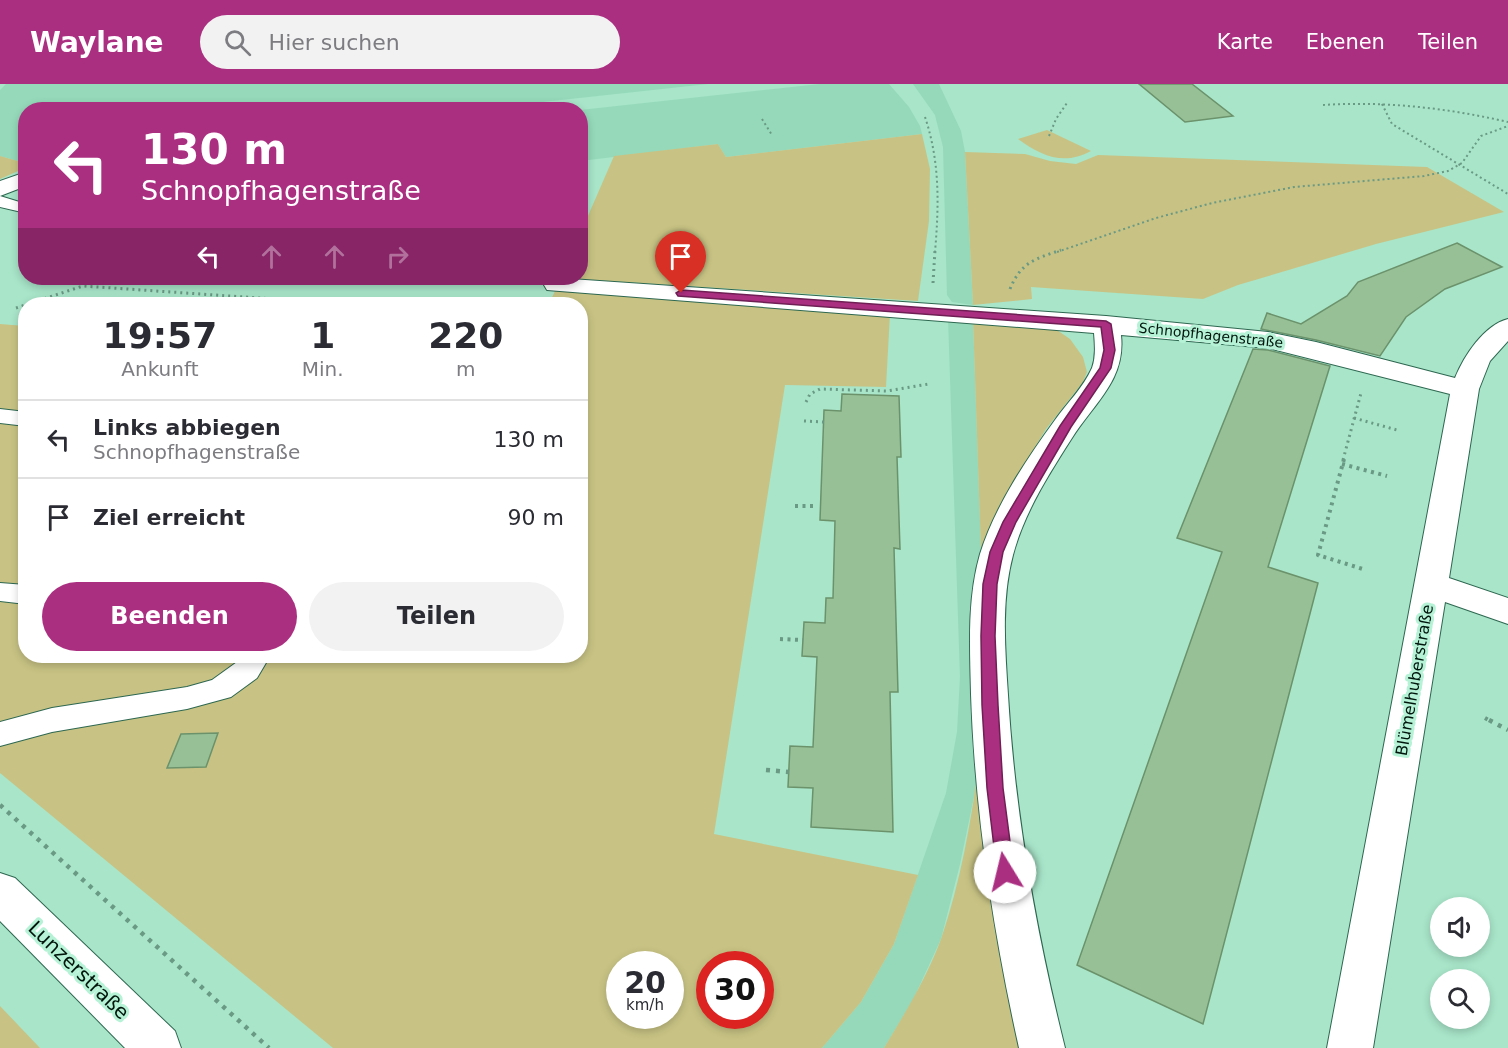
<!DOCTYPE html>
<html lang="de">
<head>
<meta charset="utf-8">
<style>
  body { margin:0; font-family:"DejaVu Sans",sans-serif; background:#f2f2f3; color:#2b2b33; height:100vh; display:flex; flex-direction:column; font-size:22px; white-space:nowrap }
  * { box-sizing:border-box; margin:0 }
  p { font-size:20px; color:#7c7c81 }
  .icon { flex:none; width:33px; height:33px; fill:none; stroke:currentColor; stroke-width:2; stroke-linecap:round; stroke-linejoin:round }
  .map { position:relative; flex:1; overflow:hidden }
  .drawer { position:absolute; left:18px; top:213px; width:570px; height:366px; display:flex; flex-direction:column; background:#fff; border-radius:24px; box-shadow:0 3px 9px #0003 }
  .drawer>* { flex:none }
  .guide { position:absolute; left:18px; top:18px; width:570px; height:183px; border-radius:24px; box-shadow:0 3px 9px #0003; background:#ab2f81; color:#fff; overflow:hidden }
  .tools { position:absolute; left:1430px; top:813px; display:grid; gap:12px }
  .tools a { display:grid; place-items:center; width:60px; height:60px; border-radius:50%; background:#fff; box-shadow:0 3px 9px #0003; font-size:30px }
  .speed { position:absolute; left:606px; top:867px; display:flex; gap:12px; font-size:30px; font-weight:700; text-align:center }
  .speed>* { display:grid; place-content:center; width:78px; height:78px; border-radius:50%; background:#fff; box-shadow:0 3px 9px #0003; line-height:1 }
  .speed small { font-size:15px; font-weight:400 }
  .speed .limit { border:9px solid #d22; background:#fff; color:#111 }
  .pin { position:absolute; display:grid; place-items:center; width:51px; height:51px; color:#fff; margin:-62px -26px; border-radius:50% 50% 50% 0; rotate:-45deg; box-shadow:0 0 6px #0007 }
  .pin .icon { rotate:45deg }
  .me { position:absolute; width:66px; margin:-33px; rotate:351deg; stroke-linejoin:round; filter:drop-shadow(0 0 4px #0008) }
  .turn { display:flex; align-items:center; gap:21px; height:126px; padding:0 24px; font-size:27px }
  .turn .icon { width:78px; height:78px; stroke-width:2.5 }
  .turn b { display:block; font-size:42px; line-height:51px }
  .lanes { display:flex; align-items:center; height:57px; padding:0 24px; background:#0003; justify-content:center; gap:30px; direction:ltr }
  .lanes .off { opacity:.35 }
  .eta { display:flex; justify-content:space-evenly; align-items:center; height:102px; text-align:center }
  .eta b { font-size:36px; font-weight:800; line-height:42px }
  .action { display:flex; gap:12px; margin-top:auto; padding:12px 24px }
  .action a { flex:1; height:69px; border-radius:36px; background:#ab2f81; color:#fff; font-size:24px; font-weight:800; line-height:69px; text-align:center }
  .action a+a { background:#f2f2f3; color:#2b2b33 }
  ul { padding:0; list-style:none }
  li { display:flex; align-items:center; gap:18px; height:78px; padding:0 24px; border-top:2px solid #e1e1e2 }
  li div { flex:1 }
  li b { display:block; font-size:22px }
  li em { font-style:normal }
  header { display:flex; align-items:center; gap:36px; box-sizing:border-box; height:84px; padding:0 30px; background:#ab2f81; color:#fff }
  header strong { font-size:28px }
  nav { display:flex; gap:33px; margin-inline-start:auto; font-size:21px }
  .search { width:420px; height:54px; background:#f2f2f3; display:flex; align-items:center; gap:15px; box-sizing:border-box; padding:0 21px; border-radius:33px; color:#7c7c81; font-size:22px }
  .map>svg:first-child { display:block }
  .built { fill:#95d9ba }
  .green { fill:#c8c384; fill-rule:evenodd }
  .building { fill:#97c097; stroke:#6b926b; stroke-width:1.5 }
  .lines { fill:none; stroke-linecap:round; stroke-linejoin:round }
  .lane-casing { stroke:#2d6750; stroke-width:2 }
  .street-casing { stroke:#2d6750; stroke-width:2 }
  .secondary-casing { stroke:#2d6750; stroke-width:2 }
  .path-far3 { stroke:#6a9984; stroke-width:2; stroke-dasharray:2 3; stroke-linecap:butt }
  .path-far2 { stroke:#6a9984; stroke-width:3; stroke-dasharray:2 4; stroke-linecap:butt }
  .path-far1 { stroke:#6a9984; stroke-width:4; stroke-dasharray:3 4.5; stroke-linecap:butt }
  .path { stroke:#6a9984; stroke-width:4.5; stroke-dasharray:4 6; stroke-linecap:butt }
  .lane { fill:#fff; fill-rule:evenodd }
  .street { fill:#fff; fill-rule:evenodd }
  .secondary { fill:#fff; fill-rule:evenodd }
  .route { fill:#ab2f81; stroke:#6f1f54; stroke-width:1.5 }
  .labels { text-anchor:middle; stroke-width:6; stroke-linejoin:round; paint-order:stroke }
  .far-street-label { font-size:14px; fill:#00160d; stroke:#b5f2d6 }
  .street-label { font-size:16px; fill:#00160d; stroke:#b5f2d6 }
  .near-street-label { font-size:20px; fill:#00160d; stroke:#b5f2d6 }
</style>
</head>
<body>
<header>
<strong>Waylane</strong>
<div class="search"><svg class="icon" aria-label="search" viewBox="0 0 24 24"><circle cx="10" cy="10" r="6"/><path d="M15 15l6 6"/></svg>Hier suchen</div>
<nav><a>Karte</a><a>Ebenen</a><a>Teilen</a></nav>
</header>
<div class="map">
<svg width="1508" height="964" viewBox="0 0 1508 964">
  <rect width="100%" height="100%" fill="#a8e5c9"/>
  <g class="built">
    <path d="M 6,0 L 708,0 L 470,26 L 26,26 L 25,79 L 0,72 L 0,6 Z"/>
    <path d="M 820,0 L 889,0 L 909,23 L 920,42 L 922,50 L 726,73 L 718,60 L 581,77 L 580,26 Z"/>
    <path d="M 913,0 L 939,0 L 961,47 L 965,68 L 973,221 L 952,218 L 947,211 L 943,63 L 935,31 Z"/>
    <path d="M 948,234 L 973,236 L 981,467 L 978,494 L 981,663 L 975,708 L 960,780 L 941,855 L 912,918 L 884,964 L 822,964 L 861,918 L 894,860 L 946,709 L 957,648 L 960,593 Z"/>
  </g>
  <g class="green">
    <path d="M 1047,46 L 1091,67 C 1064,82 1041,72 1018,55 Z"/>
    <path d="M 922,50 L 930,85 L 929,137 L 918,217 L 563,194 L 580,194 L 581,148 L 614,72 L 718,60 L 726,73 Z"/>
    <path d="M 965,68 L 1025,70 L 1050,77 L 1076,80 L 1098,71 L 1427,83 L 1504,128 L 1376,160 L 1238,201 L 1203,215 L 1031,203 L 1032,215 L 973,221 Z"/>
    <path d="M 0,72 L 25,79 L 25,84 L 0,95 Z"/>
    <path d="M 555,207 L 890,230 L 886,303 L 785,301 L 714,750 L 918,791 L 894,860 L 861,918 L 822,964 L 333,964 L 0,689 L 0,240 L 25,242 L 26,572 L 580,572 L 580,220 L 549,220 ZM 620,880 L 670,880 L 670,932 L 620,932 ZM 710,880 L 760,880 L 760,932 L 710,932 Z"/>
    <path d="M 973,236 L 1051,242 L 1070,255 L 1083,273 L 1087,288 L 1083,298 L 1046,345 L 1014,398 L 981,468 Z"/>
    <path d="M 981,663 L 1024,964 L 884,964 C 905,929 927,893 941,855 C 962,794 973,727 981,663 Z"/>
    <path d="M 0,922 L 40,964 L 0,964 Z"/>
  </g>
  <g class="building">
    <path d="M 1139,0 L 1192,0 L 1233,32 L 1185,38 Z"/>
    <path d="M 1457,159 L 1502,183 L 1445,205 L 1406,233 L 1380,272 L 1316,256 L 1261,245 L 1267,229 L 1301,240 L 1347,212 L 1358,198 Z"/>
    <path d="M 1253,265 L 1268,266 L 1330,282 L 1268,483 L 1318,499 L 1203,940 L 1077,881 L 1222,468 L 1177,454 Z"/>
    <path d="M 842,310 L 899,312 L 901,373 L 897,373 L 900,465 L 894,464 L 898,608 L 890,608 L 893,748 L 811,743 L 813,704 L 788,703 L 790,662 L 813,663 L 817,573 L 802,572 L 804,538 L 825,539 L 826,514 L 833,514 L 835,437 L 820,436 L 824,326 L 841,327 Z"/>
    <path d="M 218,649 L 206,683 L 167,684 L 181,650 Z"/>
  </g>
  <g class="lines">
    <defs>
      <g id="lane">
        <path d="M 0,112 L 26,120 L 26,129 L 0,123 Z"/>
        <path d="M 0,325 L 26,328 L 26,342 L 0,339 Z"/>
        <path d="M 0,499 L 26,501 L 26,520 L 0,517 Z"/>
        <path d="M 242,572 L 270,572 L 257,594 L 231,613 L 187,625 L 52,648 L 0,662 L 0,638 L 52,624 L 187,603 L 212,596 L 237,578 Z"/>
      </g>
      <g id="street">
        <path d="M 26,88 L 26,102 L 0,112 L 0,97 Z"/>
        <path d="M 556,194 L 1106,232 L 1268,248 L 1316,258 L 1455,294 C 1464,272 1484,241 1508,235 L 1508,257 L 1490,277 L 1479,305 L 1449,494 L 1508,514 L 1508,540 L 1445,518 L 1373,964 L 1327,964 L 1450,310 L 1268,264 L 1121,251 C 1126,296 1094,319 1072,354 C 1049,390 1024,429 1013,471 C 1001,516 1005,565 1008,611 C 1015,731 1036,847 1065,964 L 1019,964 C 993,847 975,730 971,610 C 970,563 967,515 980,470 C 995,422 1026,376 1055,336 C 1067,319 1083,304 1092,284 C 1096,273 1095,261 1094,249 L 547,206 L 544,201 L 547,196 Z"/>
      </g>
      <path id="secondary" d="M 0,789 L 15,794 L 175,947 L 181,964 L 125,964 L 0,837 Z"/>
    </defs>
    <use href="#lane" class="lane-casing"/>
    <use href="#street" class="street-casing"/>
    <use href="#secondary" class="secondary-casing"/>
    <g class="path-far3">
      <path d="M 1382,20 L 1392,40 L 1508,110"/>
      <path d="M 1323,21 C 1386,17 1447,24 1508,38"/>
      <path d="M 925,33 C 940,78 939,121 935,168"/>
      <path d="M 762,35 L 772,51"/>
      <path d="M 1049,52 L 1056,35 L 1067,19"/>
      <path d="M 1057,168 L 1156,134 L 1212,119 L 1294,103 L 1424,92 L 1448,87 L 1462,79 L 1481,52 L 1508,42"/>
    </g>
    <g class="path-far2">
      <path d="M 933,199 L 935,166"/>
      <path d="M 1010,205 C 1021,178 1035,175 1061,166"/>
      <path d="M 16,224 L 83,202 L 347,220"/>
      <path d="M 806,318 L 810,310 L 820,305 L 887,307 L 929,300"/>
      <path d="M 1354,334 L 1397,346"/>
      <path d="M 804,337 L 824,338"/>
      <path d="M 1343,376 L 1361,309"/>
    </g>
    <g class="path-far1">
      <path d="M 1344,375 L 1318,471 L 1366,486"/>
      <path d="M 1342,380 L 1387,392"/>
      <path d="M 795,422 L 816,422"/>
      <path d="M 780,555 L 803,556"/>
      <path d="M 1485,634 L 1492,638"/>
    </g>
    <g class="path">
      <path d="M 1489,636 L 1508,646"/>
      <path d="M 766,686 L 789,688"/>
      <path d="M 0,721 L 269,964"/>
    </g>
    <use href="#lane" class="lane"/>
    <use href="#street" class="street"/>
    <use href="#secondary" class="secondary"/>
  </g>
  <path class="route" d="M 681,206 L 1106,237 L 1111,240 L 1115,266 L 1111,284 L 1071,343 L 1016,438 L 1003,468 L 997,500 L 995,552 L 998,621 L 1003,704 L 1014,788 L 1012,793 L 1005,795 L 999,793 L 997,788 L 987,704 L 982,621 L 981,552 L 983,500 L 990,468 L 1003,438 L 1060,342 L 1100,284 L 1104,266 L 1101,243 L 678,212 L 676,209 Z"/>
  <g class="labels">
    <g class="far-street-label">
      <text transform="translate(1211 251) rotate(6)" y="5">Schnopfhagenstraße</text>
    </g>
    <g class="street-label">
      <text transform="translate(1414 596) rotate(-80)" y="6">Blümelhuberstraße</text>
    </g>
    <g class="near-street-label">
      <text transform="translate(79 886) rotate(44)" y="7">Lunzerstraße</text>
    </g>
  </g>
</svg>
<div class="tools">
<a><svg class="icon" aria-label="sound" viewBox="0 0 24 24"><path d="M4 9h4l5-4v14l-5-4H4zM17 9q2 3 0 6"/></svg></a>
<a><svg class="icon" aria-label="search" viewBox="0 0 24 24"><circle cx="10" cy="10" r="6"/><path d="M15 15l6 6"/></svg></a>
</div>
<div class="speed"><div>20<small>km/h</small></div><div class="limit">30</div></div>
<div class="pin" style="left:681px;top:209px;background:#d93025"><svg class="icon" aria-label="arrive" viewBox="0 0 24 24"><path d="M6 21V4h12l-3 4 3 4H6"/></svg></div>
<svg class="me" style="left:1005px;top:788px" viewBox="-20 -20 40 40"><circle r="19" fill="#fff"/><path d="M0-13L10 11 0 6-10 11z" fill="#ab2f81"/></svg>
<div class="guide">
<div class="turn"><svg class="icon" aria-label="left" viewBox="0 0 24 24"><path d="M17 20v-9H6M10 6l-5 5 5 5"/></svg><div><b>130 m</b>Schnopfhagenstraße</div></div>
<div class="lanes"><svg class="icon" aria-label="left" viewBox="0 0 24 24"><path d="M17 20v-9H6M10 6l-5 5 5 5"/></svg><svg class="icon off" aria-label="ahead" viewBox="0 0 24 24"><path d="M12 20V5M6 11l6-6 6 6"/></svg><svg class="icon off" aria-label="ahead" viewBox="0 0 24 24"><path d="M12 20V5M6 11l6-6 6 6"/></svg><svg class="icon off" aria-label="right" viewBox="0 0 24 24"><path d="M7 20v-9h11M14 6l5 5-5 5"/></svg></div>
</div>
<section class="drawer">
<div class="eta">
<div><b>19:57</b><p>Ankunft</p></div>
<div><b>1</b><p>Min.</p></div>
<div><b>220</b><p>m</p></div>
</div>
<ul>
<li><svg class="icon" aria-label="left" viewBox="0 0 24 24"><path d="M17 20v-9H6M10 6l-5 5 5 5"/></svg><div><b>Links abbiegen</b><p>Schnopfhagenstraße</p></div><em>130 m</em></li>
<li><svg class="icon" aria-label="arrive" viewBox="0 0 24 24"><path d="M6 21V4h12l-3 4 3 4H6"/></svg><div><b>Ziel erreicht</b></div><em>90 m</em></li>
</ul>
<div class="action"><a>Beenden</a><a>Teilen</a></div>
</section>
</div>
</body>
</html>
